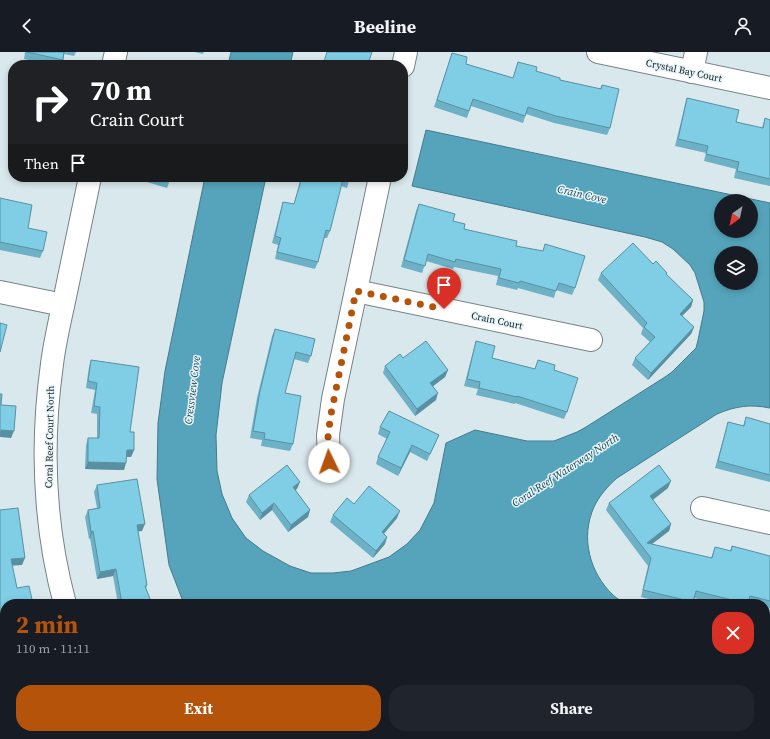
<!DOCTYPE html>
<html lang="en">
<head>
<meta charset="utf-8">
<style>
  body { margin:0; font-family:"Source Serif 4",serif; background:#20242c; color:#f1f3f6; height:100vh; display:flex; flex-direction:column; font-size:15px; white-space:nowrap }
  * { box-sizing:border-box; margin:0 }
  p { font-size:13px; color:#9ea1a6 }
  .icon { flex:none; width:22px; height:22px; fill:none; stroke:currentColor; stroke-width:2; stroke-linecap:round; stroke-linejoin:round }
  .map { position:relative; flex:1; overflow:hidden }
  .side { position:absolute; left:0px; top:547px; width:770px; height:140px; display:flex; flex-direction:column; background:#171b24; border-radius:16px 16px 0 0; box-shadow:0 2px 6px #0003 }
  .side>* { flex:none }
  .guide { position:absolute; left:8px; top:8px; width:400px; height:122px; border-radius:16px; box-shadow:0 2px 6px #0003; background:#202124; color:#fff; overflow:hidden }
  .needle { width:26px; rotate:213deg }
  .controls { position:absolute; left:714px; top:142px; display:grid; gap:8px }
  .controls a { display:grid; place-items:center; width:44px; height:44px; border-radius:50%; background:#171b24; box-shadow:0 2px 6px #0003; font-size:20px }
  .pin { position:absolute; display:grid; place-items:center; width:34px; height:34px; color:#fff; margin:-41px -17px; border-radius:50% 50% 50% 0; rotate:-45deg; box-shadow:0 0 4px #0007 }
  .pin .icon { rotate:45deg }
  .me { position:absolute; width:44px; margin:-22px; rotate:357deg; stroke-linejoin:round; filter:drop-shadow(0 0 3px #0008) }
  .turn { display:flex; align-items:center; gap:14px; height:84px; padding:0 16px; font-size:18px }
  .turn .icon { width:52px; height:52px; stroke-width:2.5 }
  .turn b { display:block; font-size:28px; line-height:34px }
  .then { display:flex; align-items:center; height:38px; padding:0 16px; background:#0003; gap:8px; font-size:15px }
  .round { display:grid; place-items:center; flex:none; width:42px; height:42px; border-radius:16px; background:#20242c }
  .summary { display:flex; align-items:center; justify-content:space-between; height:68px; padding:0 16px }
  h1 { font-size:24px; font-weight:700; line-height:30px; color:#b45309 }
  .primary-button { display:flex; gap:8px; margin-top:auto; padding:8px 16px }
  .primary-button a { flex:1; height:46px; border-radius:16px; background:#b45309; color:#fff; font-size:16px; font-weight:700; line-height:46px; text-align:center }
  .primary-button a+a { background:#20242c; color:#f1f3f6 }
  header { display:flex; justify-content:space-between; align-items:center; height:52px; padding:0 16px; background:#171b24; font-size:18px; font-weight:700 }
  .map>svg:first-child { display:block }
  .water { fill:#55a4bb; stroke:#437c8c; fill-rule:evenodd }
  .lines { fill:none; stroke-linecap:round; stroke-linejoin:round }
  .minor-casing { stroke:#768387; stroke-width:24 }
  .minor { stroke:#fff; stroke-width:22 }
  .wall { fill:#6db1c6 }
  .shaded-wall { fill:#5990a1 }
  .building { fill:#7fcee6; stroke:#5990a1 }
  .route { stroke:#b45309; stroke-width:7; stroke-dasharray:0 12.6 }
  .labels { text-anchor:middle; stroke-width:3; stroke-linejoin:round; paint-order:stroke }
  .street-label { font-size:10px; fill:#181e1f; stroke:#e6f5fa }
  .water-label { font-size:11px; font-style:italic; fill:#183d48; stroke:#e6f5fa }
</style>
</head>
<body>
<header><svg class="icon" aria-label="back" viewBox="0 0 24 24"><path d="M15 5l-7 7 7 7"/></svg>Beeline<svg class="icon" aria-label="person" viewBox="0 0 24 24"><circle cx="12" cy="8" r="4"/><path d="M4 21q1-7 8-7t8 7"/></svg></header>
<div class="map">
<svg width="770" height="687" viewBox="0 0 770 687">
  <rect width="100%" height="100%" fill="#d9e8ec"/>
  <g class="water">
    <path d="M 231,0 L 293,0 L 290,13 L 228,13 Z"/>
    <path d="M 426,78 L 770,151 L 770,356 C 750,352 736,354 717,362 L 617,426 C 608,434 599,444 594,455 C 580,486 590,521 613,543 C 617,547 622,549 626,552 L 479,552 L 445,550 L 437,552 L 184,552 L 169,513 L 157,427 L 158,371 L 165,319 L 205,125 L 266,125 L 222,331 L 216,383 L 217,419 L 222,442 L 232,466 L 246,486 L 263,499 L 290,514 L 311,521 L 333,521 L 351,519 L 389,505 L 407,492 L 420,478 L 434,451 L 446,391 L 475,378 L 527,389 L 554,389 L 577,380 L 586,375 L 665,325 L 672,320 L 696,296 L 698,288 L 704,259 L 704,250 L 695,221 L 690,213 L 673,197 L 662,190 L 645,185 L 412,134 ZM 721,149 L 751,149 L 751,179 L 721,179 ZM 721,201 L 751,201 L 751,231 L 721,231 Z"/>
    <path d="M 765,585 L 770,586 L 770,646 L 765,645 Z"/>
    <path d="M 247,682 L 348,682 L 349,687 L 250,687 Z"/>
  </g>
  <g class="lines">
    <defs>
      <g id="minor">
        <path d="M 598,0 L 770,36"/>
        <path d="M 113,13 L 116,0"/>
        <path d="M 403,14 L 406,0"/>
        <path d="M 692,20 L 696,0"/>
        <path d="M 356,239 L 591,288"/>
        <path d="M 0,240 L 63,253"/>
        <path d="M 329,410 L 328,383 L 333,347 L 380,125"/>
        <path d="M 702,456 L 770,471"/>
        <path d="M 65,552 C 44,474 41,391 52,312 C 55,288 61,264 66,240 C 74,202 82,163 90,125"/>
        <path d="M 115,682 L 117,687"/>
        <path d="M 490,682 L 500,687"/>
      </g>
    </defs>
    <use href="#minor" class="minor-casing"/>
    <use href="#minor" class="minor"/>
  </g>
  <g class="wall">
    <path d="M 25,0 L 76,0 L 74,4 L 64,2 L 61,13 L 51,13 L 24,7 Z"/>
    <path d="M 194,0 L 204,0 L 203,2 Z"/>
    <path d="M 452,1 L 466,12 L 513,26 L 518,10 L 536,19 L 560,28 L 600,37 L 602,33 L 610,76 L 607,83 L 554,71 L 526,62 L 523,71 L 471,54 L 467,66 L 434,55 Z"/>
    <path d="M 687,46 L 736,70 L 762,76 L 765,66 L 770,68 L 770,134 L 734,126 L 736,117 L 704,109 L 706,101 L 675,94 L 685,53 Z"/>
    <path d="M 133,125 L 171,125 L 167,136 L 133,126 Z"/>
    <path d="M 301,125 L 350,125 L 347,136 L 341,134 L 330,179 L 327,186 L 324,186 L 318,210 L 315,217 L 275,207 L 278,193 L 272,191 L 281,157 L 283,150 L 294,152 Z"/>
    <path d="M 0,146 L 28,176 L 43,199 L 40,206 L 0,198 Z"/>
    <path d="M 419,152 L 453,169 L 464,177 L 516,194 L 543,199 L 545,192 L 575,236 L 572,243 L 556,238 L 554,246 L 518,236 L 517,238 L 496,233 L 498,224 L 454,215 L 453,217 L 426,209 L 422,221 L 401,215 L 416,159 Z"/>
    <path d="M 653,212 L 667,221 L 666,223 L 693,248 L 691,255 L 682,264 L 694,275 L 691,282 L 648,328 L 632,313 L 635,306 L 650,290 L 641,282 L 643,276 L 598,228 L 601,221 Z"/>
    <path d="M 275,277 L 311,304 L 308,311 L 294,307 L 285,341 L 293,392 L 290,399 L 261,394 L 262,388 L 250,386 L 257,346 L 272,284 Z"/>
    <path d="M 476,289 L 492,306 L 535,317 L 554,318 L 567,360 L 564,367 L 515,351 L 515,352 L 476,343 L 478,337 L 464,334 L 474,296 Z"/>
    <path d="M 403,306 L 448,318 L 445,325 L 433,334 L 436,348 L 415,364 L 383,321 L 385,314 Z"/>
    <path d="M 91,308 L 130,380 L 134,398 L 131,405 L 126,405 L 124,418 L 85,417 L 86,393 L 88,386 L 97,386 L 97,362 L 91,361 L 95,338 L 86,336 L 89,315 Z"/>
    <path d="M 746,365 L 770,372 L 770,430 L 715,416 L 726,377 L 728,370 L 743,374 Z"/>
    <path d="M 380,375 L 436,390 L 427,409 L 410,400 L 398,424 L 376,412 L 378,405 L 387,387 L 378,382 Z"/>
    <path d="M 97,433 L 142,479 L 138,479 L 147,533 L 146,537 L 152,552 L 118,552 L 113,524 L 97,527 L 90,486 L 89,487 L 85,465 L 88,458 L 97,456 L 94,440 Z"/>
    <path d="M 668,436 L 653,448 L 671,472 L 669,479 L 652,492 L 711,506 L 715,495 L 730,499 L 732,494 L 770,504 L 770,557 L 765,555 L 765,552 L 752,552 L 748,551 L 748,552 L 718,552 L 694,546 L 693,552 L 668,552 L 641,545 L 648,514 L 606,458 L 609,451 Z"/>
    <path d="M 297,437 L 295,438 L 310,458 L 308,465 L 288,480 L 272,458 L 260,468 L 246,450 L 249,443 Z"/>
    <path d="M 354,452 L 397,466 L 384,482 L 387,485 L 385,492 L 373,506 L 330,470 L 333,463 Z"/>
    <path d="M 166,682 L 218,682 L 219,683 L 218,687 L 169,687 Z"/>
    <path d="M 369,682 L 420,682 L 419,687 L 390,687 L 368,684 Z"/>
    <path d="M 563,682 L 582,682 L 580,687 L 575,687 Z"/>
    <path d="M 588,682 L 765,682 L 770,687 L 656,687 L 644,684 L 643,687 L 600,687 Z"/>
  </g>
  <g class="shaded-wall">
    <path d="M 693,248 L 691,255 L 677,269 L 680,262 Z"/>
    <path d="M 694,275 L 691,282 L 648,328 L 651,321 Z"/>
    <path d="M 448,318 L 445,325 L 428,338 L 430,331 Z"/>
    <path d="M 438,341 L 436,348 L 415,364 L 417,357 Z"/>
    <path d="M 1,378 L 14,379 L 11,386 L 0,385 Z"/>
    <path d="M 412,393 L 410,400 L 398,424 L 401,416 Z"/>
    <path d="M 127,398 L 134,398 L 131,405 L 124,405 Z"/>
    <path d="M 88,410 L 126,411 L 124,418 L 85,417 Z"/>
    <path d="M 671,429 L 668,436 L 648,451 L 650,444 Z"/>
    <path d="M 300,430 L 297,437 L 290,442 L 293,435 Z"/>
    <path d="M 274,451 L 272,458 L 260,468 L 262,461 Z"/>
    <path d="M 310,458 L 308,465 L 288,480 L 291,473 Z"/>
    <path d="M 400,459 L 397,466 L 379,487 L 382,480 Z"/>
    <path d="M 145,472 L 142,479 L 134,480 L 137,473 Z"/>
    <path d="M 671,472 L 669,479 L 644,498 L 647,491 Z"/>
    <path d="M 93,479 L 90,486 L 89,487 L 91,480 Z"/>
    <path d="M 387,485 L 385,492 L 373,506 L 376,499 Z"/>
    <path d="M 25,506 L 22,513 L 8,514 L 11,507 Z"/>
    <path d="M 116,517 L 113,524 L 97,527 L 100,520 Z"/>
    <path d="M 5,566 L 5,572 L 0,573 L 0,567 Z"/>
    <path d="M 219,683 L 218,687 L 213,687 Z"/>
  </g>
  <g class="building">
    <path d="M 27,0 L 64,0 L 63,8 Z"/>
    <path d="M 327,0 L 372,0 L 368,12 L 370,13 L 323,13 Z"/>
    <path d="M 452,1 L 467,5 L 466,12 L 513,26 L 518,10 L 537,15 L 536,19 L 560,26 L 560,28 L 601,37 L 602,33 L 619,37 L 610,76 L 556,64 L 528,55 L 525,64 L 473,47 L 469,59 L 437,48 Z"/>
    <path d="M 687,46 L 739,58 L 736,70 L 763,76 L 765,66 L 770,68 L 770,127 L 737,119 L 739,110 L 706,102 L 708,94 L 678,87 Z"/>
    <path d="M 157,125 L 171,125 L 170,129 Z"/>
    <path d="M 302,125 L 350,125 L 349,129 L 343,127 L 330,179 L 326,178 L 318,210 L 277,200 L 281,186 L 275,184 L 283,150 L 294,152 Z"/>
    <path d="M 0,146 L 32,153 L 28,176 L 47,180 L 43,199 L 0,190 Z"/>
    <path d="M 419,152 L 455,162 L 453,169 L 465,172 L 464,177 L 517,189 L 516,194 L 543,199 L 545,192 L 585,204 L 575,236 L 559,231 L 556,239 L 520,229 L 519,231 L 499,226 L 501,217 L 456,207 L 455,210 L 428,202 L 425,214 L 404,208 Z"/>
    <path d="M 633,191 L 653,212 L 656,209 L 667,221 L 666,222 L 693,248 L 680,262 L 694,275 L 651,321 L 635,306 L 655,285 L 644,275 L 647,271 L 601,221 Z"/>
    <path d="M 0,271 L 7,273 L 0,300 Z"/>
    <path d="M 275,277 L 315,287 L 311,304 L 296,300 L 285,341 L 301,344 L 293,392 L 264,387 L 265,381 L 253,379 L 260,339 Z"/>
    <path d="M 426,289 L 448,318 L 430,331 L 438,341 L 417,357 L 385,314 L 400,302 L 403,306 Z"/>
    <path d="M 476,289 L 495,294 L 492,306 L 535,317 L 538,308 L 555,313 L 554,318 L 578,326 L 567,360 L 517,344 L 517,345 L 479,336 L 480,330 L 467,327 Z"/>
    <path d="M 91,308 L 139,315 L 130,380 L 134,380 L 134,398 L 127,398 L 126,411 L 88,410 L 88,386 L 99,386 L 100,355 L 94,354 L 97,331 L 88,329 Z"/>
    <path d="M 0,342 L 2,342 L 1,353 L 16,354 L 14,379 L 1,378 L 0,384 Z"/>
    <path d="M 389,359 L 439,383 L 430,402 L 412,393 L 401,416 L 378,405 L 390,380 L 380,375 Z"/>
    <path d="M 746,365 L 770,372 L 770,423 L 718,409 L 728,370 L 744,374 Z"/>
    <path d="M 287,413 L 300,430 L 293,435 L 310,458 L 291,473 L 274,451 L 262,461 L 249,443 Z"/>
    <path d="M 659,413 L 671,429 L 650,444 L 671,472 L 647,491 L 712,506 L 715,495 L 731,499 L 732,494 L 770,504 L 770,549 L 750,544 L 748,552 L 696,539 L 693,550 L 643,538 L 651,506 L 609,451 Z"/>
    <path d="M 137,427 L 145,472 L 137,473 L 147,533 L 145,534 L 152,552 L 122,552 L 116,517 L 100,520 L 93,479 L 91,480 L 88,458 L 100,456 L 97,433 Z"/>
    <path d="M 369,434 L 400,459 L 382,480 L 387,485 L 376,499 L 333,463 L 347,446 L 354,452 Z"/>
    <path d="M 18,456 L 25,506 L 11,507 L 17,536 L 29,534 L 33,552 L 5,552 L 5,566 L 0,567 L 0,458 Z"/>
    <path d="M 765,676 L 770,677 L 770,687 L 674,687 L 674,684 L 666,682 L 765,682 Z"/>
    <path d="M 173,682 L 218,682 L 219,683 L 213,687 L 177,687 Z"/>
    <path d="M 406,682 L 420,682 L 419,687 L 402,687 Z"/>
    <path d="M 608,682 L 645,682 L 643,687 L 619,687 Z"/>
  </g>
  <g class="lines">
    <path class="route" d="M 329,410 L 328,383 L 331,362 L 356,239 L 444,257"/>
  </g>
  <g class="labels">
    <g class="street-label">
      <text transform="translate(684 18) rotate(12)" y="4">Crystal Bay Court</text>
      <text transform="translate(497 268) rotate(12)" y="4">Crain Court</text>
      <text transform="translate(49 385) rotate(-89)" y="4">Coral Reef Court North</text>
    </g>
    <g class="water-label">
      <text transform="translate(582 142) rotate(13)" y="4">Crain Cove</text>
      <text transform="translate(192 338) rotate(-83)" y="4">Cressview Cove</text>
      <text transform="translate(565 418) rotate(-33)" y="4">Coral Reef Waterway North</text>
    </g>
  </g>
</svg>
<div class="controls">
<a><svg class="needle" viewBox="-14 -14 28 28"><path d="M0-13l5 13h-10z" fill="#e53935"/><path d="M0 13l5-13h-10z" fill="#9ea1a6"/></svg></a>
<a><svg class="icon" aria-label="layers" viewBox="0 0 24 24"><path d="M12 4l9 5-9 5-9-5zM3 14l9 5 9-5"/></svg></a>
</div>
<div class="pin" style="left:444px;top:257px;background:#d93025"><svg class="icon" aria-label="arrive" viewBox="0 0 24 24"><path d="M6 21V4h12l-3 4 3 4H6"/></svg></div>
<svg class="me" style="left:329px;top:410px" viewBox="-20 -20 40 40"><circle r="19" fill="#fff"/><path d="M0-13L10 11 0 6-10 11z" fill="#b45309"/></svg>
<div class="guide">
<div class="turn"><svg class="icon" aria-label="right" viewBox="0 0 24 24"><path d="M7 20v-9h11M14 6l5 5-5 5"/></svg><div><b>70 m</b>Crain Court</div></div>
<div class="then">Then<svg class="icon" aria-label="arrive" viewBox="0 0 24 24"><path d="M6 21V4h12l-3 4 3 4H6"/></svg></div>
</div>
<section class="side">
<div class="summary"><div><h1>2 min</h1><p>110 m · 11:11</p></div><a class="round" style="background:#d93025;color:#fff"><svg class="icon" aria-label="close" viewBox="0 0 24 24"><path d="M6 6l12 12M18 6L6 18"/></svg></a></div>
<div class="primary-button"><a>Exit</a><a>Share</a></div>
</section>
</div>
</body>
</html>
